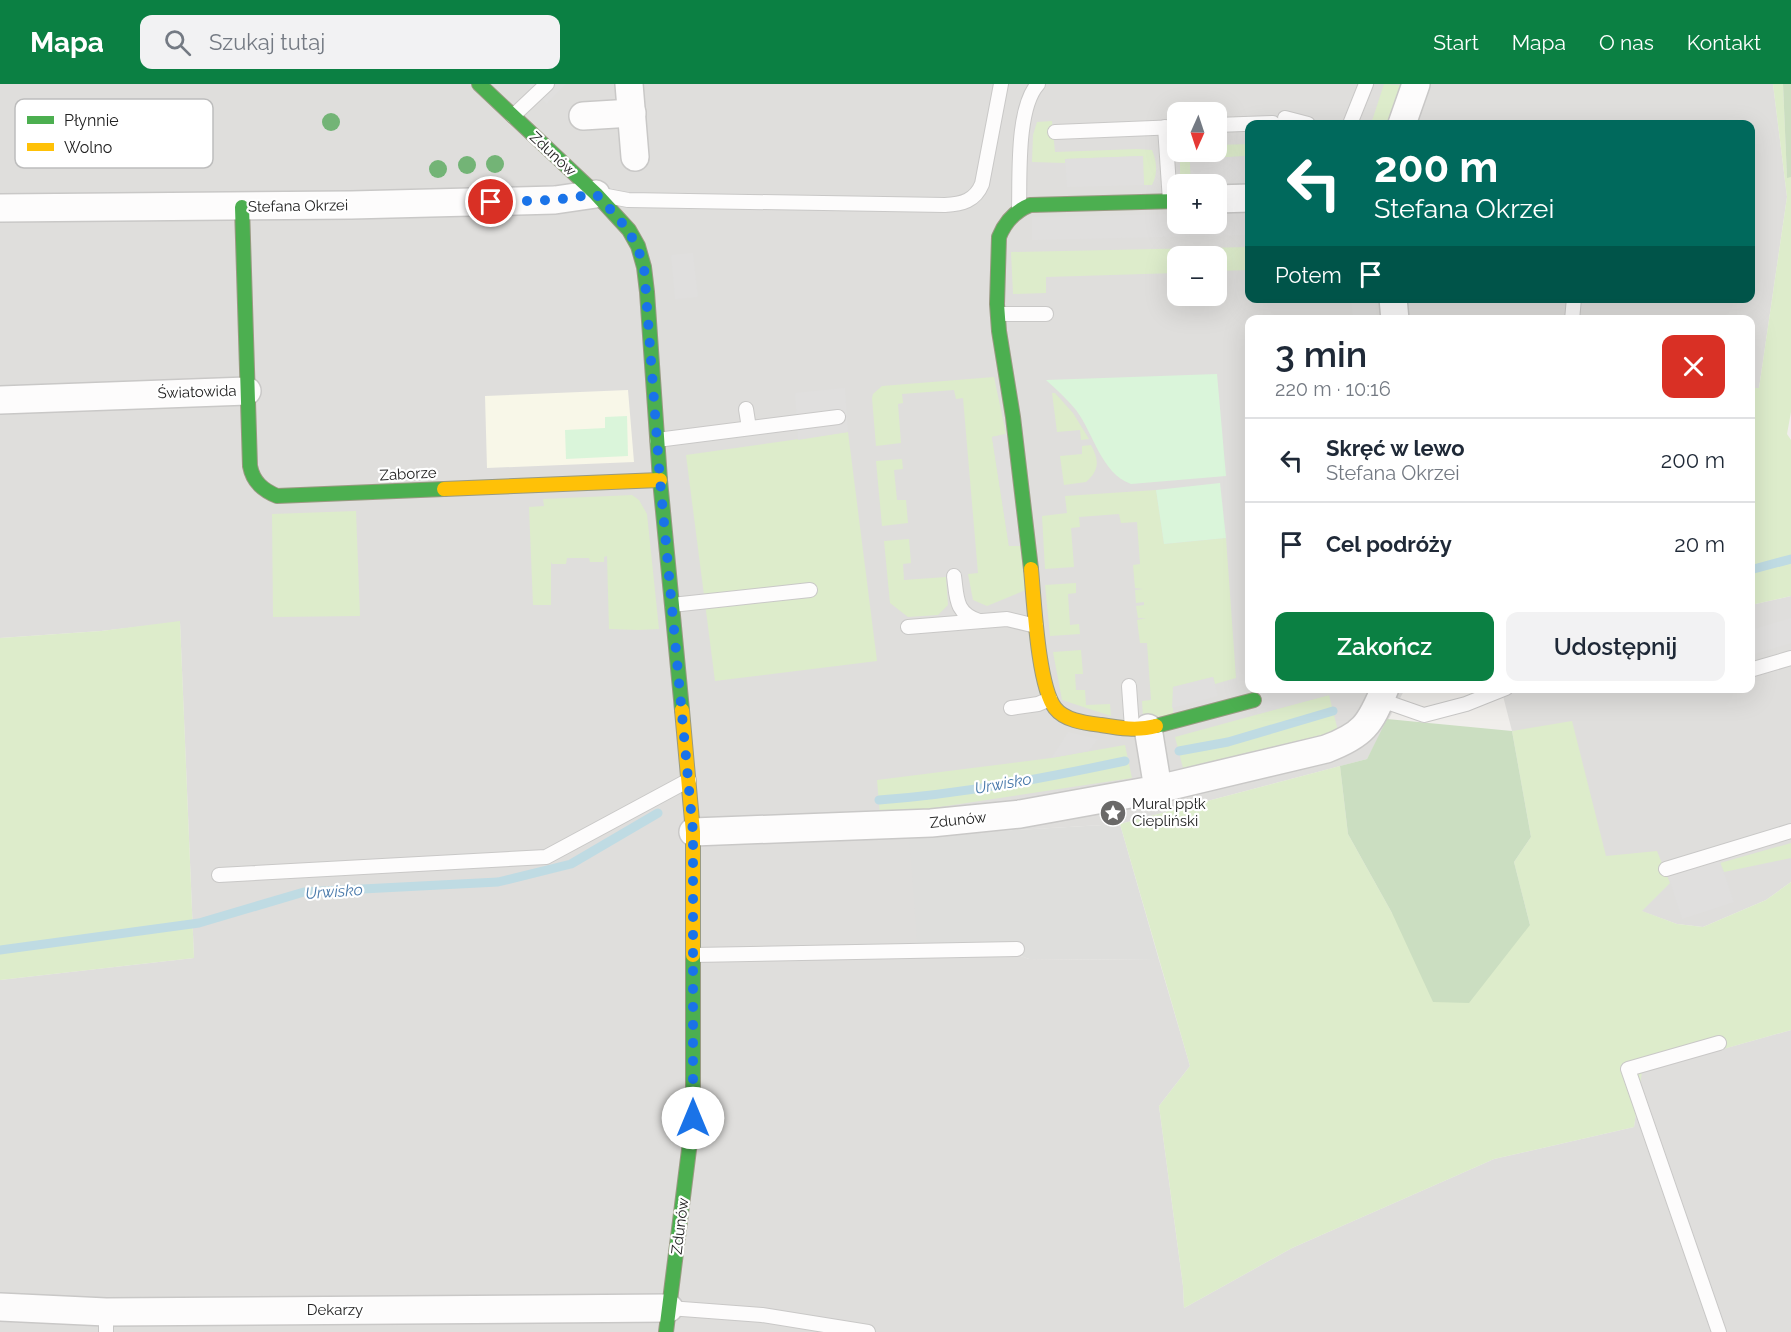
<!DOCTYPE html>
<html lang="pl">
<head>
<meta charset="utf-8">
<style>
  body { margin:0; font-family:Raleway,sans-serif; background:#f2f2f3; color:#1f2937; height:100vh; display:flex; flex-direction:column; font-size:22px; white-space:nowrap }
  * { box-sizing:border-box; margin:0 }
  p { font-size:20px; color:#747a83 }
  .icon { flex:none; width:33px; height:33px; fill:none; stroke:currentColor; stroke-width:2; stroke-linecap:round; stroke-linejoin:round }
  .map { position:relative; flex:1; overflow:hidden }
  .sheet { position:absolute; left:1245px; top:231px; width:510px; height:378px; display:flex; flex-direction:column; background:#fff; border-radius:12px; box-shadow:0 6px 24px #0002 }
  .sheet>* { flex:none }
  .hud { position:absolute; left:1245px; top:36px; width:510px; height:183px; border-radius:12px; box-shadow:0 6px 24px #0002; background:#00695c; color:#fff; overflow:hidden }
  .needle { width:39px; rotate:183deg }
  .controls { position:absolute; left:1167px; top:18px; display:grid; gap:12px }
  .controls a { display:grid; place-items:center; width:60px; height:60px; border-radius:12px; background:#fff; box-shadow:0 6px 24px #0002; font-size:30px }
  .pin { position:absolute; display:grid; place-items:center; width:51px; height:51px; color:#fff; margin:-26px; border:3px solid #fff; border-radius:50%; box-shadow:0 2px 6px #0007 }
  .me { position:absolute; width:66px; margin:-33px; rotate:0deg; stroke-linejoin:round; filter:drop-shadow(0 0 4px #0008) }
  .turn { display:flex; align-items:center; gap:21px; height:126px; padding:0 30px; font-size:27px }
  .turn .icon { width:78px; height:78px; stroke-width:2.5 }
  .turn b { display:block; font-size:42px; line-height:51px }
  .then { display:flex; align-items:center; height:57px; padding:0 30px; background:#0003; gap:12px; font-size:22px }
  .round { display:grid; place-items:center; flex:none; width:63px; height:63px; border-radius:12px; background:#f2f2f3 }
  .overview { display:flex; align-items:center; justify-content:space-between; height:102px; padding:0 30px }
  h1 { font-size:36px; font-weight:600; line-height:45px }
  .primary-button { display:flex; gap:12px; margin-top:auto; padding:12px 30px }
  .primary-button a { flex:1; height:69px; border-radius:12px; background:#0b8043; color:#fff; font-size:24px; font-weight:600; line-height:69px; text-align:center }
  .primary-button a+a { background:#f2f2f3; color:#1f2937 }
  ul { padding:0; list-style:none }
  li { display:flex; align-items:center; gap:18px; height:84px; padding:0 30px; border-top:2px solid #e0e1e3 }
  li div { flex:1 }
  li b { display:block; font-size:22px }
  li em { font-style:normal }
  header { display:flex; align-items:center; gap:36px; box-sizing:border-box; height:84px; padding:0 30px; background:#0b8043; color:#fff }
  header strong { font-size:28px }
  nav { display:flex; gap:33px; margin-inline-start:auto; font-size:21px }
  .search { width:420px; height:54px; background:#f2f2f3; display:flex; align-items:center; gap:15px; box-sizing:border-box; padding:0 21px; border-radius:12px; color:#747a83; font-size:22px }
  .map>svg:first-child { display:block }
  .residential { fill:#dfdedc; fill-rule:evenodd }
  .education { fill:#f8f7e8 }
  .religious { fill:#dededc }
  .grass { fill:#ddeccb }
  .forest { fill:#cbdec1 }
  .park { fill:#daf5da }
  .parking { fill:#e0dfde }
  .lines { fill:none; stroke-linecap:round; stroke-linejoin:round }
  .stream { stroke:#bfdbe3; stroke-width:9 }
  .lane-casing { stroke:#c9c8c7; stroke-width:16 }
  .street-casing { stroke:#c9c8c7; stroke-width:30 }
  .fast-casing { stroke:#999a82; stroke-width:16 }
  .slow-casing { stroke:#999a82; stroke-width:16 }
  .lane { stroke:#fdfcfc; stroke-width:14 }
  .street { stroke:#fdfcfc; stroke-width:27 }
  .fast { stroke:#4caf50; stroke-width:14 }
  .slow { stroke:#ffc107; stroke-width:14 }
  .tree { fill:#73b476 }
  .route { stroke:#1a73e8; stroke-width:10; stroke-dasharray:0 18 }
  .labels { text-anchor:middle; stroke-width:4.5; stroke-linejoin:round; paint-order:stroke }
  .street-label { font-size:15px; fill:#222; stroke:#fff }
  .poi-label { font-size:15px; fill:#222; stroke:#fff; text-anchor:start }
  .water-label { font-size:16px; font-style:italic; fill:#4a7aab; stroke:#fff }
  .key { fill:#fff; stroke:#bdbdbd; stroke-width:1.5 }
  .key-label { font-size:16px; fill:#222 }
</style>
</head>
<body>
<header>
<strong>Mapa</strong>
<div class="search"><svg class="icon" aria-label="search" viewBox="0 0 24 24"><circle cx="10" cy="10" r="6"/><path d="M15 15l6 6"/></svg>Szukaj tutaj</div>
<nav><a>Start</a><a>Mapa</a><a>O nas</a><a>Kontakt</a></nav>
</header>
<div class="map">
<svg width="1791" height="1248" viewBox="0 0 1791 1248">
  <rect width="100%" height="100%" fill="#f0eeeb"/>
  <g class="residential">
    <path d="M 0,0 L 1773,0 L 1787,113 L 1759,304 L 1751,304 L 1750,236 L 1250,236 L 1250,604 L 1405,605 L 1367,675 L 1120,740 L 909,752 L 1010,868 L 1029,875 L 1159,876 L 1190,982 L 1159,1022 L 1183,1202 L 1184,1224 L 1292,1164 L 1494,1075 L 1634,1043 L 1641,988 L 1791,946 L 1791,1248 L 0,1248 L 0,896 L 194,874 L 180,538 L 101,547 L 0,554 ZM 1178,28 L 1216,28 L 1216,68 L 1178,68 ZM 1250,40 L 1750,40 L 1750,214 L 1250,214 ZM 1178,100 L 1216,100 L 1216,140 L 1178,140 ZM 1178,172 L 1216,172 L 1216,212 L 1178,212 Z"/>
    <path d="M 1791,512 L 1791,798 L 1766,816 L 1703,843 L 1677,840 L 1641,827 L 1512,647 L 1503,612 L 1507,604 L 1750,604 L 1751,521 Z"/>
  </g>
  <path class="education" d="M 628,306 L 634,378 L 487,384 L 485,312 Z"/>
  <path class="religious" d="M 1120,740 L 1159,876 L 1029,875 L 1010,868 L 918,870 L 909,752 Z"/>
  <g class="grass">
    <path d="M 1384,0 L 1400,1 L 1388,40 L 1371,40 Z"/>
    <path d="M 1773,0 L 1783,0 L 1787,93 L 1791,93 L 1791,328 L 1787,350 L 1791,356 L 1791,512 L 1751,521 L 1750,304 L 1759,304 L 1787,113 Z"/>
    <path d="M 1052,37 L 1055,68 L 1137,65 L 1152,66 C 1157,78 1158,90 1152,101 L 1144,101 L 1142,72 L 1065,75 L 1065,79 L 1032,78 L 1033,51 L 1037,38 Z"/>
    <path d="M 1249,60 L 1249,72 L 1190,75 L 1191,100 L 1187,100 L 1180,97 L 1180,68 L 1216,68 L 1217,61 Z"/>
    <path d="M 1249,163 L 1249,186 L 1217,187 L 1216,172 L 1178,172 L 1177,189 L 1046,193 L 1046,209 L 1013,210 L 1011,168 Z"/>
    <path d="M 994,293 L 1006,350 L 992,353 L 1009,462 L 1020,462 L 1026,506 L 987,522 L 973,516 L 968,490 L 978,489 L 963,314 L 956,315 L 954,306 L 902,310 L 903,319 L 898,320 L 901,359 L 876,362 L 872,314 L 873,310 L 882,302 Z"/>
    <path d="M 1052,309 L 1055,309 L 1073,329 L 1089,355 L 1081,356 L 1080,346 L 1057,348 Z"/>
    <path d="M 848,348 L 877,577 L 715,597 L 686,371 Z"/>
    <path d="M 1091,361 C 1099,376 1100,386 1086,398 L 1064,401 L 1060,372 L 1082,370 L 1082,362 Z"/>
    <path d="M 902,375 L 903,385 L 894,386 L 897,416 L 906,416 L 908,439 L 882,442 L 876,377 Z"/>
    <path d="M 1156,406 L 1164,460 L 1226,454 L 1236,594 L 1215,600 L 1213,593 L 1173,603 L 1173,632 L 1143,633 L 1142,617 L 1151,616 L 1147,559 L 1140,559 L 1137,536 L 1146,534 L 1138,534 L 1136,522 L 1144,521 L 1144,518 L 1136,519 L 1135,506 L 1143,505 L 1135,504 L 1133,481 L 1140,480 L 1137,438 L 1121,439 L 1119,430 L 1079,433 L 1080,443 L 1071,444 L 1074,483 L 1045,485 L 1042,432 L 1067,429 L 1065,412 Z"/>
    <path d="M 632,411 L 639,416 L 647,430 L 659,545 L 638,546 L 609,545 L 607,472 L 604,473 L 604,478 L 590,478 L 589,474 L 567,474 L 566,480 L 552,480 L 551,478 L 551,521 L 533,521 L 529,423 L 544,422 L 543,415 Z"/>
    <path d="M 356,427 L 360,532 L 273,533 L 272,430 Z"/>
    <path d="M 909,455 L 911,479 L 903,480 L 904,496 L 946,493 L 948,521 L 938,531 L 908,533 L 890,519 L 884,457 Z"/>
    <path d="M 1076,499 L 1076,509 L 1068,510 L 1070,541 L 1079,540 L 1080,550 L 1050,552 L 1045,501 Z"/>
    <path d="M 180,537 L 194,874 L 0,896 L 0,554 L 101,547 Z"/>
    <path d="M 1081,566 L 1083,590 L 1075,590 L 1076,606 L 1085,606 L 1086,621 L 1110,620 L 1111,632 L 1062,616 L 1053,568 Z"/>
    <path d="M 1420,605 L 1507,605 L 1503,612 Z"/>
    <path d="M 1329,611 L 1338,647 L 1183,684 L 1175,653 Z"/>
    <path d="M 1572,637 L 1606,772 L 1657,767 L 1670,799 L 1642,827 L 1677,840 L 1703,843 L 1766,816 L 1791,798 L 1791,946 L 1642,988 L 1634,1043 L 1494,1075 L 1292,1164 L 1184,1224 L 1183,1202 L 1159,1022 L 1190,982 L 1120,740 L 1340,682 L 1348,750 L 1392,829 L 1530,841 L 1514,778 L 1531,753 L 1512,647 Z"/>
    <path d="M 1125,661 L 1132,694 L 880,732 L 877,696 L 1051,674 Z"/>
    <path d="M 1791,759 L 1791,774 L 1724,788 L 1720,779 Z"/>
  </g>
  <g class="forest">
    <path d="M 1783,0 L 1791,0 L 1791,93 L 1787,94 Z"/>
    <path d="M 1387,635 L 1512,647 L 1531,753 L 1514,778 L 1530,841 L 1469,919 L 1433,918 L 1392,829 L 1348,750 L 1340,682 L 1367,675 Z"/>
  </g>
  <g class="park">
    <path d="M 1217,290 L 1226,392 L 1131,400 C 1101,389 1094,350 1076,326 C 1067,315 1056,305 1046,296 Z"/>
    <path d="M 627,332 L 628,372 L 566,375 L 565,346 L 605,344 L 605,333 Z"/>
    <path d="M 1220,399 L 1226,454 L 1164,460 L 1156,406 Z"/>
  </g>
  <g class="parking">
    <path d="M 527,0 L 566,0 L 547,20 Z"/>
    <path d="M 1143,72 L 1144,101 L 1067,103 L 1065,75 Z"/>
    <path d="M 1249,72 L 1249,99 L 1191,100 L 1190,75 Z"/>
    <path d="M 1249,128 L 1249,151 L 1032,156 L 1032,133 L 1177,130 L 1178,140 L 1216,140 L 1217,129 Z"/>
    <path d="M 693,169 L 698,213 L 675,215 L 671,171 Z"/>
    <path d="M 1351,215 L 1375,215 L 1377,235 L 1353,235 Z"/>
    <path d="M 845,304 L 848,348 L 798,356 L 795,309 Z"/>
    <path d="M 1006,350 L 1020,462 L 1009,462 L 992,353 Z"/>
    <path d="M 1791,534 L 1791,559 L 1751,571 L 1751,546 Z"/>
    <path d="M 1213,593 L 1218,612 L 1172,624 L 1173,603 Z"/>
    <path d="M 1251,605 L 1337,605 L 1329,611 L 1258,630 Z"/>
    <path d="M 1068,648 L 1098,655 L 1089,667 L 1051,674 Z"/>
    <path d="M 1717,769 L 1734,818 L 1682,835 L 1666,785 Z"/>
  </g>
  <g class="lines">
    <g class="stream">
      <path d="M 1750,486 L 1791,475"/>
      <path d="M 1179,667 L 1228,658 L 1333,627"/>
      <path d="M 879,716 C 962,710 1044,694 1125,677"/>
      <path d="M 0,866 L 199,839 L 304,808 L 498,798 L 571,780 L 658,729"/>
    </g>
    <defs>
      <g id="lane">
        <path d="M 513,32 L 547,0"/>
        <path d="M 1285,34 L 1308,40"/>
        <path d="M 1350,40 L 1366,0"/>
        <path d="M 1216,41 L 1273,39"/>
        <path d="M 1165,43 L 1170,117"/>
        <path d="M 1055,48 L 1178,43"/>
        <path d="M 607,112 L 628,116 L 945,121 C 962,120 975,117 982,100 L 1001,0"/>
        <path d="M 1019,125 C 1020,94 1016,24 1038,0"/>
        <path d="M 998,230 L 1046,230"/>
        <path d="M 1572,236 L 1574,214"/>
        <path d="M 746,325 L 749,344"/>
        <path d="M 657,356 L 838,333"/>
        <path d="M 954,492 C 957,514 955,529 979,537"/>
        <path d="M 672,521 L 810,506"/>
        <path d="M 908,543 L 1007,535 L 1036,542"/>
        <path d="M 1750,586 L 1791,574"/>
        <path d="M 1129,602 L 1132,644"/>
        <path d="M 1381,616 L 1424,631 L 1466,620 L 1506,604"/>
        <path d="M 1011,624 L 1038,620 L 1050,615"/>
        <path d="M 1666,785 L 1791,747"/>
        <path d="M 219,791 L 546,773 L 689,696"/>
        <path d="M 693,871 L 1017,865"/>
        <path d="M 669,1224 L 762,1231 L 868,1248"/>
        <path d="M 106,1248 L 106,1228"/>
        <path d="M 1719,1248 L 1628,985 L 1719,959"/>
      </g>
      <g id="street">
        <path d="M 629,0 L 635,73"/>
        <path d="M 583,32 L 632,29"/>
        <path d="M 1402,40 L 1416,0"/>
        <path d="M 1216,115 L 1250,114"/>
        <path d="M 0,124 L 351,121 L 555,116 L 596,110"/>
        <path d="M 1393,214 L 1395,236"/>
        <path d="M 0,316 L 247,307"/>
        <path d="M 1158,705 L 1326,665 C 1363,651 1370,641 1385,604"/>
        <path d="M 693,748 L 931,739 L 1020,730 L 1158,705 L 1148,644"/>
        <path d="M 0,1223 L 106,1228 L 669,1224"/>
      </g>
      <g id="fast">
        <path d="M 479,0 L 596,110 L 629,146 L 638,162 L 644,183 L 647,208 L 660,396 L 682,626"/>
        <path d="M 242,123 L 250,382 C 253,398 263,406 277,412 L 444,405"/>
        <path d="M 1031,485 L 1013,333 L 999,247 L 997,220 L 999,153 C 1005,138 1015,127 1030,121 L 1178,117"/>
        <path d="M 1156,642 L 1254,616"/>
        <path d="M 666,1248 L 693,1034 L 693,871"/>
      </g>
      <g id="slow">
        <path d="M 444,405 L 660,396"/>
        <path d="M 1031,485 C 1034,516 1038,602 1055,624 C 1065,637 1086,639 1101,641 C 1119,644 1138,647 1156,642"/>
        <path d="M 682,626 L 693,748 L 693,871"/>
      </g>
    </defs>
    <use href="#lane" class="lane-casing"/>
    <use href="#street" class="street-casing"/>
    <use href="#fast" class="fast-casing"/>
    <use href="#slow" class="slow-casing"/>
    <use href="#lane" class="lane"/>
    <use href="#street" class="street"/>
    <use href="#fast" class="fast"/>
    <use href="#slow" class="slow"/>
  </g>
  <g class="tree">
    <circle cx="331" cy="38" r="9"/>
    <circle cx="495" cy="80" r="9"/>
    <circle cx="467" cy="81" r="9"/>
    <circle cx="438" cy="85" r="9"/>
  </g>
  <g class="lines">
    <path class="route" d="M 491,118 L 555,116 L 596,110 C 620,136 634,148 644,183 L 660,396 L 693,748 L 693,1034"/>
  </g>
  <defs>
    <symbol id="sight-disc" viewBox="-11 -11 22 22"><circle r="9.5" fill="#6a6968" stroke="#fff"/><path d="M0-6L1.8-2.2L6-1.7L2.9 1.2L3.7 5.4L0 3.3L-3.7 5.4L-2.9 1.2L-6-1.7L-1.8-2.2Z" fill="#fff"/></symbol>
  </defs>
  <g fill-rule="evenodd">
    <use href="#sight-disc" x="1098" y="714" width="30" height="30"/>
  </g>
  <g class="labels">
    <g class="street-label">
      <text transform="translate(553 70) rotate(43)" y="5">Zdunów</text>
      <text transform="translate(298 122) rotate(-1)" y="5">Stefana Okrzei</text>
      <text transform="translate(197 308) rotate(-2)" y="5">Światowida</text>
      <text transform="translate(408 390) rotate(-3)" y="5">Zaborze</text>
      <text transform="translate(958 736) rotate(-6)" y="5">Zdunów</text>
      <text transform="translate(680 1142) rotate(-83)" y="5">Zdunów</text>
      <text x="335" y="1231">Dekarzy</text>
    </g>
    <g class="poi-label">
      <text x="1132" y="725">Mural ppłk<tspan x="1132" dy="17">Ciepliński</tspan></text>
    </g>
    <g class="water-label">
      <text transform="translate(1003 699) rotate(-10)" y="6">Urwisko</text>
      <text transform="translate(334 807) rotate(-4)" y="6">Urwisko</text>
    </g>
  </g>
  <rect x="15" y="15" width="198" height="69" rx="9" class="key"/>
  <rect x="27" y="32" width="27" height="8" fill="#4caf50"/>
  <rect x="27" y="59" width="27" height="8" fill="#ffc107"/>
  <g class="key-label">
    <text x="64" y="42">Płynnie</text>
    <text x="64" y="69">Wolno</text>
  </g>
</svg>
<div class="controls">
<a><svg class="needle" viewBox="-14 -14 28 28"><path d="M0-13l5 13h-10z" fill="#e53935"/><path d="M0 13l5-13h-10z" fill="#747a83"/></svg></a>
<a>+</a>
<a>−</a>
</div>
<div class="pin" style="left:491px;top:118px;background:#d93025"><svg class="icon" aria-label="arrive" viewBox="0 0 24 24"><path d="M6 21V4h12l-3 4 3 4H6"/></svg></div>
<svg class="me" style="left:693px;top:1034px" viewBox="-20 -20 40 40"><circle r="19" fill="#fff"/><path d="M0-13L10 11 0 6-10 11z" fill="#1a73e8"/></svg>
<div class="hud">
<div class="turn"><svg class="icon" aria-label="left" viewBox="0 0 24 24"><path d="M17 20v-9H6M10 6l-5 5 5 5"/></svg><div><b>200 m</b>Stefana Okrzei</div></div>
<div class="then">Potem<svg class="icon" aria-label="arrive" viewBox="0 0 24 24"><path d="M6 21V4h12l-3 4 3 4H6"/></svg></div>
</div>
<section class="sheet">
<div class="overview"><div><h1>3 min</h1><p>220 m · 10:16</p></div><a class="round" style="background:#d93025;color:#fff"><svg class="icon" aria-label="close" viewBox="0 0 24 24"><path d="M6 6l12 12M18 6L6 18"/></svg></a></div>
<ul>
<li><svg class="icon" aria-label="left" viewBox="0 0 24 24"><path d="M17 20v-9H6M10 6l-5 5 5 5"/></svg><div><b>Skręć w lewo</b><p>Stefana Okrzei</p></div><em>200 m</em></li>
<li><svg class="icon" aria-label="arrive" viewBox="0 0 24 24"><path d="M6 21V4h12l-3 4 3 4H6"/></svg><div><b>Cel podróży</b></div><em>20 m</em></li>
</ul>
<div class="primary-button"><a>Zakończ</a><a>Udostępnij</a></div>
</section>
</div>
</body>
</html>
